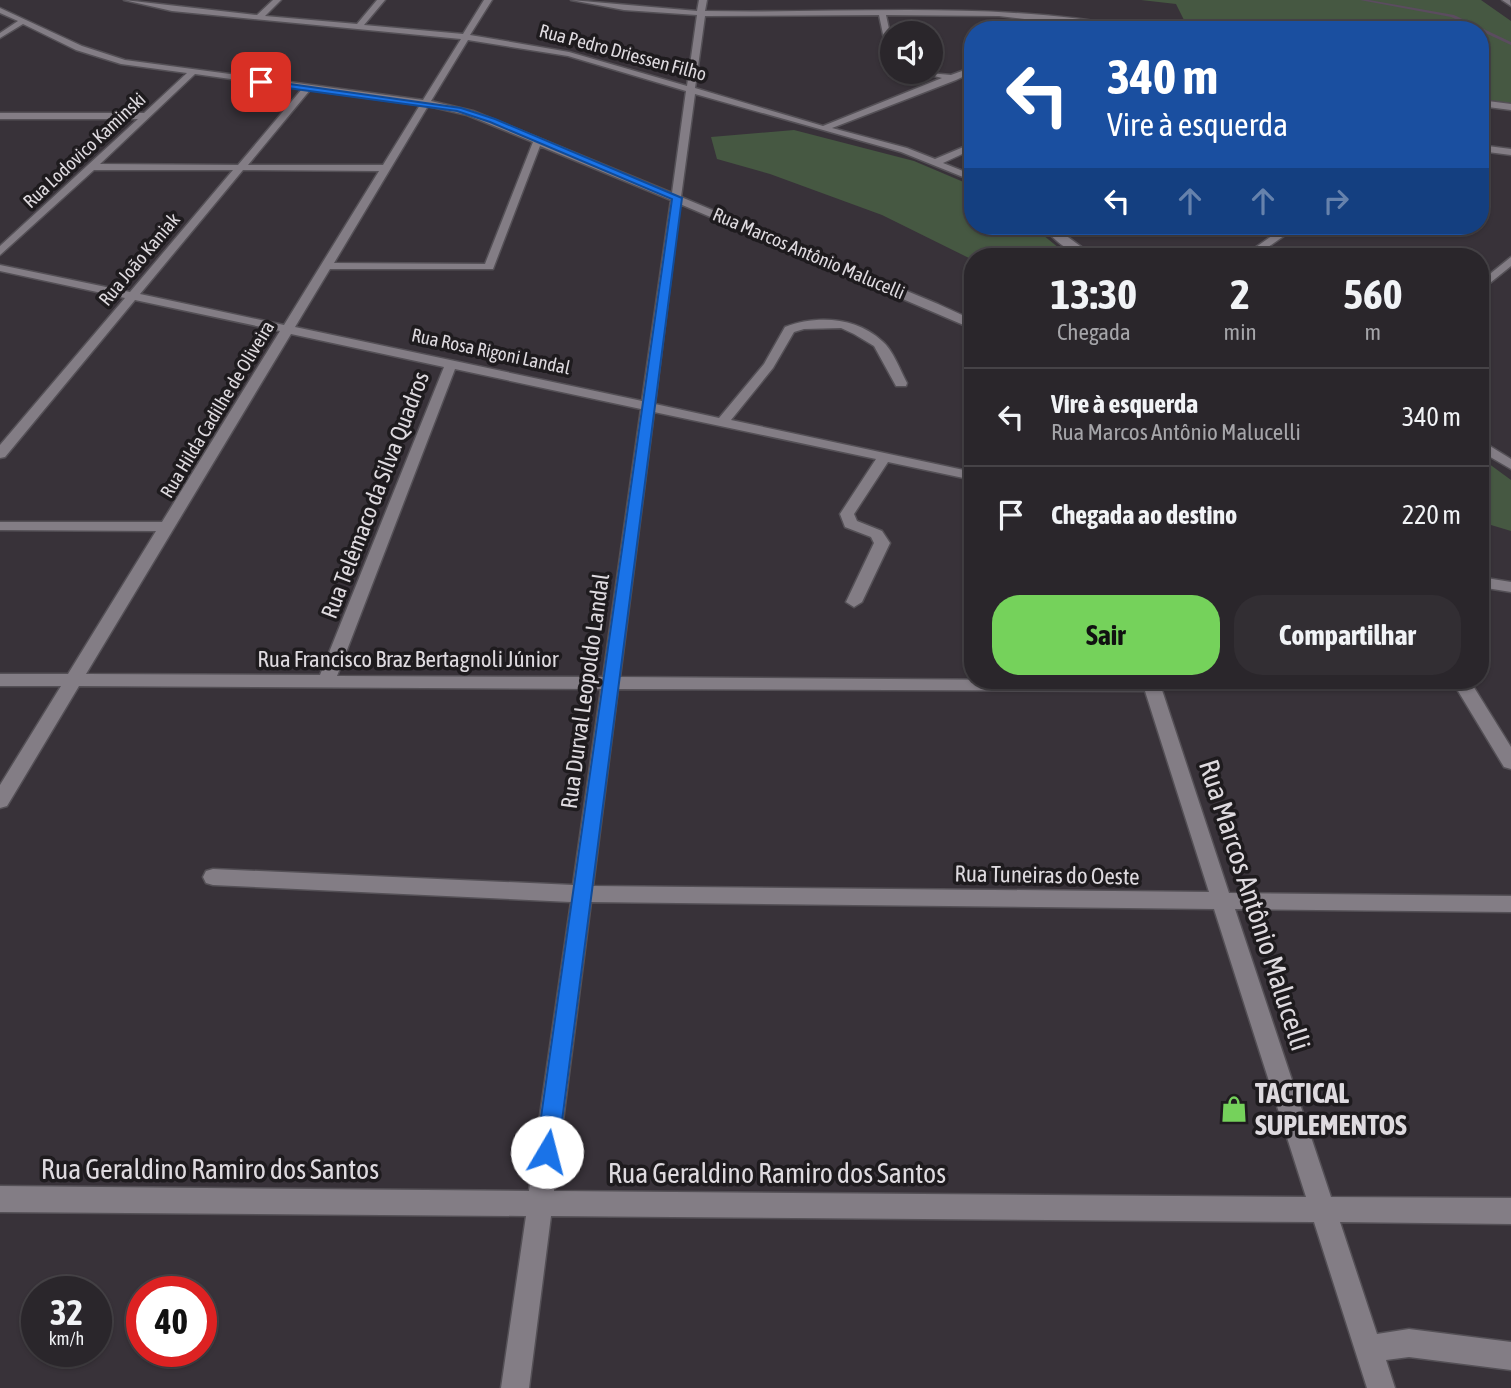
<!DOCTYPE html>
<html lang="pt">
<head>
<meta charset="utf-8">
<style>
  body { margin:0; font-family:"Asap Condensed",sans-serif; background:#322e33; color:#f1f3f6; height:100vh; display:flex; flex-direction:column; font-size:26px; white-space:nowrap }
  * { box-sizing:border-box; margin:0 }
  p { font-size:23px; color:#a5a5a9 }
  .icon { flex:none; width:38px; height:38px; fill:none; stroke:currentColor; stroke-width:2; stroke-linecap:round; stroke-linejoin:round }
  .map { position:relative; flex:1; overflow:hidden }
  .panel { position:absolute; left:964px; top:248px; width:525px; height:441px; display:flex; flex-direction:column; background:#2a262b; border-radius:28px; box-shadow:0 2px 5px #0004,0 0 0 2px #464347 }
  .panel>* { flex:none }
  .hud { position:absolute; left:964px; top:21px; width:525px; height:214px; border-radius:28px; box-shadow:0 2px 5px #0004,0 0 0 2px #464347; background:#1a4fa0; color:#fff; overflow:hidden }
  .fabs { position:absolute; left:880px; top:21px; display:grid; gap:14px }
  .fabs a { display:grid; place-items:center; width:63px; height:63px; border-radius:50%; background:#2a262b; box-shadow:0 2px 5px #0004,0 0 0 2px #464347; font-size:35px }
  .speed { position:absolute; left:21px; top:1276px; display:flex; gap:14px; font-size:35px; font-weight:700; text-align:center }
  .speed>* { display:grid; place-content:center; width:91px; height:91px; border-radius:50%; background:#2a262b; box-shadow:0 2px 5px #0004,0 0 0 2px #464347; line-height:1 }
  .speed small { font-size:18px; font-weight:400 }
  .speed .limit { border:10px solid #d22; background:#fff; color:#111 }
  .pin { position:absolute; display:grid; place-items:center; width:60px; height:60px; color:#fff; margin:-30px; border-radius:14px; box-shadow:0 4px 10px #0006 }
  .me { position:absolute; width:77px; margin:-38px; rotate:8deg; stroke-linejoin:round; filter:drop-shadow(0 0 5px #0008) }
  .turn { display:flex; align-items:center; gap:24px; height:147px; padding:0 28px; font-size:32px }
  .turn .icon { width:91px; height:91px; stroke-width:2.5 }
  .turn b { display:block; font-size:49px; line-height:60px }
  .lanes { display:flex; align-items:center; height:66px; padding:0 28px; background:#0003; justify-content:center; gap:35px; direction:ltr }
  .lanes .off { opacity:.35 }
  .eta { display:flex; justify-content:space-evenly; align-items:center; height:119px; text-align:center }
  .eta b { font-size:42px; font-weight:700; line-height:49px }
  .action { display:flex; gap:14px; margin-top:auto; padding:14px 28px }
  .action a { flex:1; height:80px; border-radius:28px; background:#75d25b; color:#111; font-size:28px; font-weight:700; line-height:80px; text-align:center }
  .action a+a { background:#322e33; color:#f1f3f6 }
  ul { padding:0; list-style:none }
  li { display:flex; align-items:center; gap:21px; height:98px; padding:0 28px; border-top:2px solid #464347 }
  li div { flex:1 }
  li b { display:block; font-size:26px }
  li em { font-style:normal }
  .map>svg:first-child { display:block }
  .green { fill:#465842 }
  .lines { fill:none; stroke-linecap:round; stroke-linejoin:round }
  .stream { fill:#5b4c5f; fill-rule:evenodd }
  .minor-casing { stroke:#545056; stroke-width:3 }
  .minor { fill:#837d85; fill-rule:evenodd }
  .route { fill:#1a73e8; stroke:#114b97; stroke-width:2 }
  .labels { text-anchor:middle; stroke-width:7; stroke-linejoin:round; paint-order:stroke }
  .far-street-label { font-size:19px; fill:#dedadf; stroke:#1e1b1e }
  .street-label { font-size:23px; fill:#dedadf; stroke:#1e1b1e }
  .near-street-label { font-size:28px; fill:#dedadf; stroke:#1e1b1e }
  .near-poi-label { font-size:28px; font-weight:bold; fill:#dedadf; stroke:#1e1b1e; text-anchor:start }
</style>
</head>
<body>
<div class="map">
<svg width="1511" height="1388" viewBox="0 0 1511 1388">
  <rect width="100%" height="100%" fill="#383239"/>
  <g class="green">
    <path d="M 1141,0 L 1481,0 L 1511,21 L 1511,103 L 1481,99 L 1480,30 L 1182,30 L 1184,20 L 1176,4 Z"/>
    <path d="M 794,130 L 914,161 L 973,186 L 973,226 L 1032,226 L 1070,257 L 973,257 L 973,260 L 882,215 L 770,174 L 717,159 L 711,137 Z"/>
    <path d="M 1481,458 L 1511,480 L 1511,531 L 1481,522 Z"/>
  </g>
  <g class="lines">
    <path class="stream" d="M 1360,0 L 1369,0 L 1454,15 L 1511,42 L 1511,45 L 1451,17 Z"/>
    <defs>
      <g id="minor">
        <path d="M 124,0 L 257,15 L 273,0 L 281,0 L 265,16 L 357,24 L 377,0 L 385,0 L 364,25 L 463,34 L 484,0 L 492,0 L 470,35 L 569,52 L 687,86 L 697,15 L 624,10 L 571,0 L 697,11 L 699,0 L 707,0 L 705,11 C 849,14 995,0 1137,28 L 1120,30 L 999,16 L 886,15 L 892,43 L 892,60 L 888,58 L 879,15 L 705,16 L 695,88 L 823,126 L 942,78 L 918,72 L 951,75 L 973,67 L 973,72 L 956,80 L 832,128 L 907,148 L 935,159 L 973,143 L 973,149 L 943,163 L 973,175 L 973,181 L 901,152 L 695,94 L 681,197 L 938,304 L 973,320 L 973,329 L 680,204 L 655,404 L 719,418 L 764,364 L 785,327 C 817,315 856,317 882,341 C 893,350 900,370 907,383 L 906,386 L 896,386 L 874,346 L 854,334 L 841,328 L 804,329 L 794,332 L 773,368 L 731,420 L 973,472 L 973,480 L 888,462 L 854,514 L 857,521 L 882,531 L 890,543 L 862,602 L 854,607 L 846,602 L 874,543 L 871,537 L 845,527 L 840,514 L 876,459 L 654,412 L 620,677 L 1159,681 L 1229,893 L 1511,896 L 1511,912 L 1235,909 L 1331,1197 L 1511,1198 L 1511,1224 L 1340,1222 L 1377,1334 L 1409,1329 L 1511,1342 L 1511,1370 L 1409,1357 L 1386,1360 L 1395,1388 L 1367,1388 L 1314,1222 L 551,1216 L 529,1388 L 501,1388 L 526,1216 L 0,1212 L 0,1186 L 529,1191 L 571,902 L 213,885 L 206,883 L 203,877 L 206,871 L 213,869 L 573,885 L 601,689 L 79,686 L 7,806 L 0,808 L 0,785 L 61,686 L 0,686 L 0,674 L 68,674 L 156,531 L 0,530 L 0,522 L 162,522 L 280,331 L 135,300 L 5,457 L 0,458 L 0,445 L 125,298 L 0,271 L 0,265 L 130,292 L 233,170 L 94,170 L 0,255 L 0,246 L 138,119 L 0,119 L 0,113 L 144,113 L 187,73 L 121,64 L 76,50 L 23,24 L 0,38 L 0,33 L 18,21 L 0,13 L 0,8 L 82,46 L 125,60 L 423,100 L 461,39 L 172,11 ZM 468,40 L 568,56 L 686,91 L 672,193 L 473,111 L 431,101 ZM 195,74 L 302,89 L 238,165 L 100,164 ZM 310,90 L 420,105 L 383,165 L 248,165 ZM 428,106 L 467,115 L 533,142 L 485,264 L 334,263 ZM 540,146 L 671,200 L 642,401 L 295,327 L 330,269 L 493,269 ZM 243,170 L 379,171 L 284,325 L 140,294 ZM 291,334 L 444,367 L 320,675 L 86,674 ZM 455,369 L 641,409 L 603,677 L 337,676 ZM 618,689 L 1145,691 L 1209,892 L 593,886 ZM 591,902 L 1214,909 L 1306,1197 L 554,1191 Z"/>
        <path d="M 1502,0 L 1510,0 L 1511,6 Z"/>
        <path d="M 1480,100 L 1511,104 L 1511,110 L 1480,106 Z"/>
        <path d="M 1480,145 L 1511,149 L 1511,155 L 1480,151 Z"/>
        <path d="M 1042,226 L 1053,226 L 1095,257 C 1074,258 1056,242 1042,226 Z"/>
        <path d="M 1286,226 L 1298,226 L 1254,257 L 1242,257 Z"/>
        <path d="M 1511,257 L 1511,266 L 1480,291 L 1480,282 Z"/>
        <path d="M 1480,440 L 1511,459 L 1511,469 L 1480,451 Z"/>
        <path d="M 1480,577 L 1511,582 L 1511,592 L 1480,587 Z"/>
        <path d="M 1452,681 L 1470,681 L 1511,747 L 1511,769 L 1504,767 Z"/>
      </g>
    </defs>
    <use href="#minor" class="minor-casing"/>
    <use href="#minor" class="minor"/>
  </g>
  <path class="route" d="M 261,80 L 461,108 L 495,119 L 682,198 L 558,1152 L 555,1159 L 547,1162 L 539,1159 L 536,1152 L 672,199 L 490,122 L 457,111 L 258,84 Z"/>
  <defs>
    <symbol id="shop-bare" viewBox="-9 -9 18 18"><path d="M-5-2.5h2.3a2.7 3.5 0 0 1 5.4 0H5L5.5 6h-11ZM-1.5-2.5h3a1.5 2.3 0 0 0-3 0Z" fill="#75d25b" stroke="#1e1b1e" stroke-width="2.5" paint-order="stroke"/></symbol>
  </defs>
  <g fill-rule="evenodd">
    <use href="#shop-bare" x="1215" y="1090" width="38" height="38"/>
  </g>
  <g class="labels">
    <g class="far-street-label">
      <text transform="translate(623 52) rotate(15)" y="7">Rua Pedro Driessen Filho</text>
      <text transform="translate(84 150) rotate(-43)" y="7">Rua Lodovico Kaminski</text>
      <text transform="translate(809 253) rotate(23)" y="7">Rua Marcos Antônio Malucelli</text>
      <text transform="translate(139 259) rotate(-50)" y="7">Rua João Kaniak</text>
      <text transform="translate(491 351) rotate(12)" y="7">Rua Rosa Rigoni Landal</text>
      <text transform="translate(217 409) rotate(-59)" y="7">Rua Hilda Cadilhe de Oliveira</text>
    </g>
    <g class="street-label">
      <text transform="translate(375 495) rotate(-69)" y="8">Rua Telêmaco da Silva Quadros</text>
      <text x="408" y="667">Rua Francisco Braz Bertagnoli Júnior</text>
      <text transform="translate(585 691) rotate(-82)" y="8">Rua Durval Leopoldo Landal</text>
      <text transform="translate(1047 875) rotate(1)" y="8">Rua Tuneiras do Oeste</text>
    </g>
    <g class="near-street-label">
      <text transform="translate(1255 905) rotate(72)" y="10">Rua Marcos Antônio Malucelli</text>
      <text x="210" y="1179">Rua Geraldino Ramiro dos Santos</text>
      <text x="777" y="1183">Rua Geraldino Ramiro dos Santos</text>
    </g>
    <g class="near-poi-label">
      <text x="1255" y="1103">TACTICAL<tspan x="1255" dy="32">SUPLEMENTOS</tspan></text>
    </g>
  </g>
</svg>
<div class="fabs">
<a><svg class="icon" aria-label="sound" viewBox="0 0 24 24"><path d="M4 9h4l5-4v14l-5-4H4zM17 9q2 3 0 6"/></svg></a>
</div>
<div class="speed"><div>32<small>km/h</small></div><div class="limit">40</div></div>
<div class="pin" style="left:261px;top:82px;background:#d93025"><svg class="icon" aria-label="arrive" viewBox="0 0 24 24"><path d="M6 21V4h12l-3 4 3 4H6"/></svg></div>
<svg class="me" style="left:547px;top:1152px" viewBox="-20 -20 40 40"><circle r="19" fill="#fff"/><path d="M0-13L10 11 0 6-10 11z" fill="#1a73e8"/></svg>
<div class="hud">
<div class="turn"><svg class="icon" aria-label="left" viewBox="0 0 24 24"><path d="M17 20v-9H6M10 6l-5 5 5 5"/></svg><div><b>340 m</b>Vire à esquerda</div></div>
<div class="lanes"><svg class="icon" aria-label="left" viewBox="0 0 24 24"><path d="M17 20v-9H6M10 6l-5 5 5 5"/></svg><svg class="icon off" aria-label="ahead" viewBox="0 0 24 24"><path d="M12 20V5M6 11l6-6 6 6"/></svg><svg class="icon off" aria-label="ahead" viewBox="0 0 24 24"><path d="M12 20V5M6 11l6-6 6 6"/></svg><svg class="icon off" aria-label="right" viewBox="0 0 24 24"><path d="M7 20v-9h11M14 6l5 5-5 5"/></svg></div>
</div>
<section class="panel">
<div class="eta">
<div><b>13:30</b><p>Chegada</p></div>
<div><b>2</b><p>min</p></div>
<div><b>560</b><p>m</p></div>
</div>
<ul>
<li><svg class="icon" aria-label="left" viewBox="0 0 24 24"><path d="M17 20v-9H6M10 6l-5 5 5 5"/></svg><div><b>Vire à esquerda</b><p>Rua Marcos Antônio Malucelli</p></div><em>340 m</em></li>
<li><svg class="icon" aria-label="arrive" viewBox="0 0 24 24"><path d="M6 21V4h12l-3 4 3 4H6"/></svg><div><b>Chegada ao destino</b></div><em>220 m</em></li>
</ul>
<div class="action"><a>Sair</a><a>Compartilhar</a></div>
</section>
</div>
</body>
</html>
